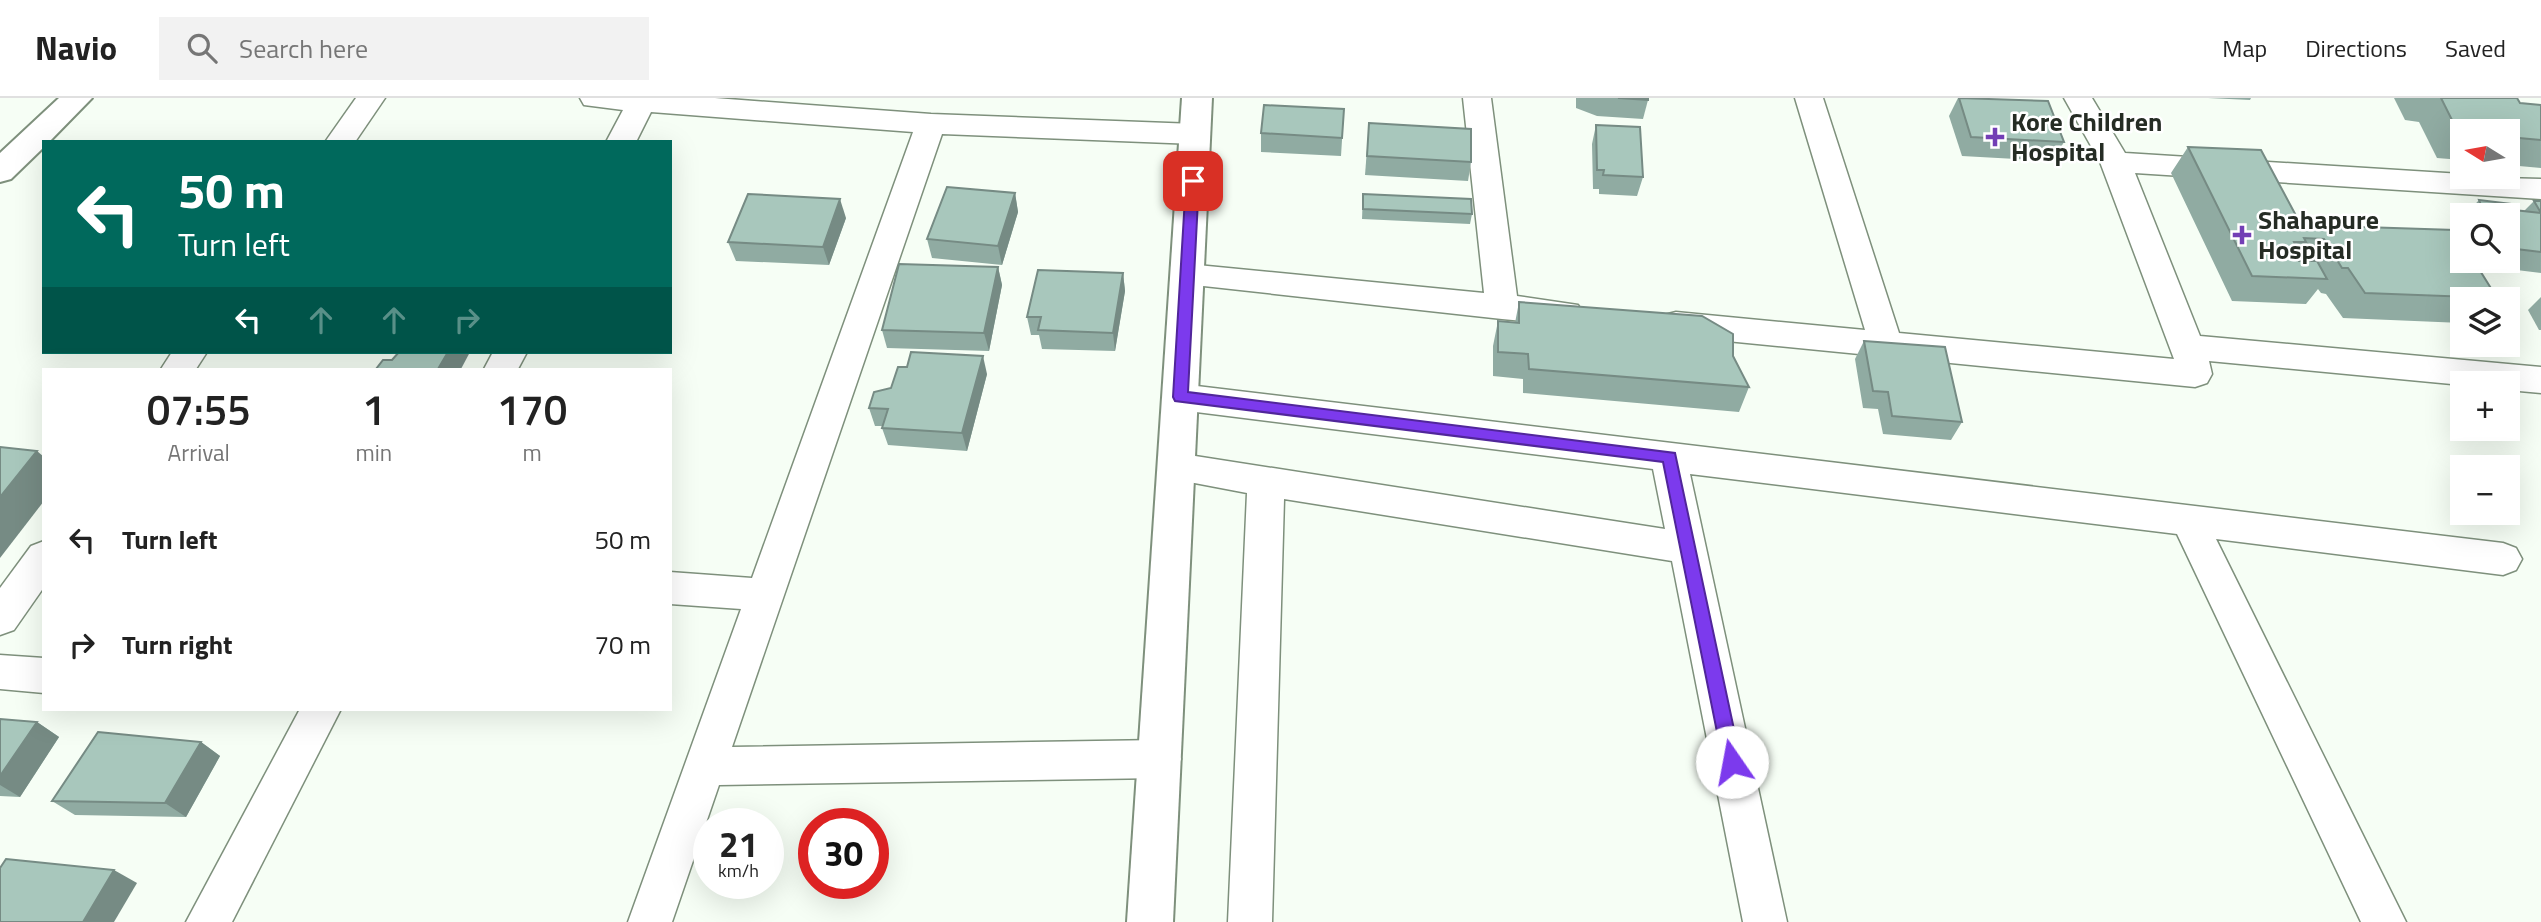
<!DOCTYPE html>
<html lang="en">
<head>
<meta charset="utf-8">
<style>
  body { margin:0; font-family:"Titillium Web",sans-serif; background:#f2f2f2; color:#222; height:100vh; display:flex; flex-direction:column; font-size:26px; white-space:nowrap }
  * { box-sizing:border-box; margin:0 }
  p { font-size:23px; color:#767676 }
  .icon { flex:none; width:38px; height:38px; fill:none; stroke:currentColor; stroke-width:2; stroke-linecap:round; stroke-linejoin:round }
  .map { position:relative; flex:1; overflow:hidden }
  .side { position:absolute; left:42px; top:270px; width:630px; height:343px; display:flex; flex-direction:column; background:#fff; border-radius:0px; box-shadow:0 7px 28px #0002 }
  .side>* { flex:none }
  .hud { position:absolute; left:42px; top:42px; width:630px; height:214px; border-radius:0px; box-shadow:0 7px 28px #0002; background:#00695c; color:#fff; overflow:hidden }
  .needle { width:46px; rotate:281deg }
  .buttons { position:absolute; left:2450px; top:21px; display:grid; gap:14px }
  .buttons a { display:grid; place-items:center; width:70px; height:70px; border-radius:0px; background:#fff; box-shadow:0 7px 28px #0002; font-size:35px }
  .speed { position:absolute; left:693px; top:710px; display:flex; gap:14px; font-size:35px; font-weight:700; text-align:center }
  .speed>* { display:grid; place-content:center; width:91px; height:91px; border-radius:50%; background:#fff; box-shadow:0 7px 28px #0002; line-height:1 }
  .speed small { font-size:18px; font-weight:400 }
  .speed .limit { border:10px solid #d22; background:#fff; color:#111 }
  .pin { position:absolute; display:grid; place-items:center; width:60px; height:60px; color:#fff; margin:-30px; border-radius:14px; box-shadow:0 4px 10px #0006 }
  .me { position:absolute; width:77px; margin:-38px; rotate:348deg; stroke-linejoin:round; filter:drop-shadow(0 0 5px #0008) }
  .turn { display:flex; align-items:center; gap:24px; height:147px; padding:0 21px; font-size:32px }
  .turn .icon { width:91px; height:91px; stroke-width:2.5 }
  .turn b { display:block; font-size:49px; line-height:60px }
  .lanes { display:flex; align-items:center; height:66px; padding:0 21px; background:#0003; justify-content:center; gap:35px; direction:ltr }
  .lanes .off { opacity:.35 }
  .eta { display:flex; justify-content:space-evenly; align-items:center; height:119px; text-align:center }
  .eta b { font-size:42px; font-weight:600; line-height:49px }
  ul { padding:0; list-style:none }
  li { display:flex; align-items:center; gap:21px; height:105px; padding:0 21px }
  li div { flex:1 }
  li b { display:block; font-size:26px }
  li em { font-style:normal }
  header { display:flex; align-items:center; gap:42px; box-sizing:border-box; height:98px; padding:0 35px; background:#fff; border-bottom:2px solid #e0e0e0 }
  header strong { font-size:33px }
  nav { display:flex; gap:38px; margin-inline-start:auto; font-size:24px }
  .search { width:490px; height:63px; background:#f2f2f2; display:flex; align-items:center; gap:18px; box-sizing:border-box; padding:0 24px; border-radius:0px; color:#767676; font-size:26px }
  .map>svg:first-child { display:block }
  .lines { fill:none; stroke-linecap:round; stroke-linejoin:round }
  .street-casing { stroke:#7e907c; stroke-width:3 }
  .secondary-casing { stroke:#7e907c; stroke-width:4 }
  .street { fill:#fff; fill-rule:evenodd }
  .secondary { fill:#fff; fill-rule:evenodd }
  .wall { fill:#90aba2 }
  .shaded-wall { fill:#768b84 }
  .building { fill:#a8c7bc; stroke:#768b84; stroke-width:2 }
  .route { fill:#7c3aed; stroke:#51269a; stroke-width:2 }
  .poi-dot { fill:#733eb5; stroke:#fff; stroke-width:2.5 }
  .labels { text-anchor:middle; stroke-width:5; stroke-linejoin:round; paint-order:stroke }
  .poi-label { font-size:26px; font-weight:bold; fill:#252c24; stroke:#fff; text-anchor:start }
</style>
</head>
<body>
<header>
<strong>Navio</strong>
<div class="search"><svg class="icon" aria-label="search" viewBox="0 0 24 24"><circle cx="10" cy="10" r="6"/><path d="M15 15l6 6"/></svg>Search here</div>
<nav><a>Map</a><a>Directions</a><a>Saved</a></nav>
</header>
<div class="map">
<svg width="2541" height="824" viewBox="0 0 2541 824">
  <rect width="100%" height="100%" fill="#f6fef5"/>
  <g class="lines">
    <defs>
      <g id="street">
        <path d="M 356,0 L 385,0 L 355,44 L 325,44 Z"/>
        <path d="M 580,0 L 715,0 L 931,16 L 1195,26 L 1205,29 L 1210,36 L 1205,43 L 1195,46 L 942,36 L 732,649 L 1160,642 L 1175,648 L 1181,661 L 1175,674 L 1160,680 L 719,687 L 672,824 L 628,824 L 741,511 L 670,506 L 670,474 L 752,480 L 913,34 L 651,14 L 636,44 L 606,44 L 623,12 L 584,7 Z"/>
        <path d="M 1463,0 L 1491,0 L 1517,198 L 1578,207 L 1583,215 L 1578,223 L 1566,227 L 1502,221 L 1176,185 L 1171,177 L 1176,169 L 1187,166 L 1484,195 Z"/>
        <path d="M 1795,0 L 1823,0 L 1899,235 L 2174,261 L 2100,64 L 2064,0 L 2092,0 L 2125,55 L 2462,76 L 2462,79 L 2541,81 L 2541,101 L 2135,75 L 2200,238 L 2541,269 L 2541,295 L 2508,292 L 2508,285 L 2462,285 L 2462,287 L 2209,263 L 2212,276 L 2207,285 L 2195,289 L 1676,238 L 1664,235 L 1659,226 L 1664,217 L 1676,214 L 1865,232 Z"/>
        <path d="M 172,254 L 207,254 L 196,271 L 161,271 Z"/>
        <path d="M 493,254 L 527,254 L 518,271 L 484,271 Z"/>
        <path d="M 1180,286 L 2503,445 L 2516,450 L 2522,461 L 2516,472 L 2503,477 L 2216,441 L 2406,824 L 2361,824 L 2177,436 L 1690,376 L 1787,824 L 1743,824 L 1672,463 L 1284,401 L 1272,824 L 1228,824 L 1247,395 L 1163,379 L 1158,369 L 1163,359 L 1176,355 L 1665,431 L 1653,371 L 1180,312 L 1168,308 L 1163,299 L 1168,290 Z"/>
        <path d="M 44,443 L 44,489 L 14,532 L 0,537 L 0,490 L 31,448 Z"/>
        <path d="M 0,557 L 44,560 L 44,595 L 0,591 Z"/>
        <path d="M 300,611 L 341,611 L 232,824 L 186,824 Z"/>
      </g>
      <g id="secondary">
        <path d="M 59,0 L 92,0 L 49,44 L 44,44 L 44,49 L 11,81 L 0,84 L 0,55 Z"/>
        <path d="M 1182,0 L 1212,0 L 1173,824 L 1127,824 Z"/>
      </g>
    </defs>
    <use href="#street" class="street-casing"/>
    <use href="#secondary" class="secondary-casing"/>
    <use href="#street" class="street"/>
    <use href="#secondary" class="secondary"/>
  </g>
  <g class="wall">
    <path d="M 1576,0 L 1648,0 L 1648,2 L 1643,21 L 1597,18 L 1576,10 Z"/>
    <path d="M 1958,0 L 1978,0 L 2064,44 L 2053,63 L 1962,58 L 1949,18 Z"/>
    <path d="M 2208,0 L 2251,0 L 2250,2 Z"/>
    <path d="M 2394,0 L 2517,0 L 2520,5 L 2541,7 L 2541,70 L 2508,67 L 2508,33 L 2462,33 L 2462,62 L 2437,60 L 2419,24 L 2405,22 Z"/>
    <path d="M 1344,11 L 1341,58 L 1261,54 L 1261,35 Z"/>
    <path d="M 1369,25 L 1471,64 L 1468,83 L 1365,77 Z"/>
    <path d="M 1596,27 L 1643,79 L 1637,98 L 1599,96 L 1599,91 L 1593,91 L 1592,46 Z"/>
    <path d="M 2188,49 L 2301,127 L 2497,200 L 2462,201 L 2462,225 L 2343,220 L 2326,196 L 2321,195 L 2318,191 L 2306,206 L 2232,203 L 2171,75 Z"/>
    <path d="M 1015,95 L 1018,114 L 1002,167 L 932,160 L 927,141 Z"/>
    <path d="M 1363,96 L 1472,116 L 1470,126 L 1362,121 Z"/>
    <path d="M 2479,102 L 2514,112 L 2524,113 L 2534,103 L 2541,103 L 2541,175 L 2484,168 L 2482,163 L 2508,163 L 2508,117 L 2465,117 Z"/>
    <path d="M 846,120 L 829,167 L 736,163 L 728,144 Z"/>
    <path d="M 998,169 L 1002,187 L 989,253 L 887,250 L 882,232 Z"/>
    <path d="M 1123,175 L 1125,193 L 1115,253 L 1042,251 L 1039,237 L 1031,237 L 1027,219 Z"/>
    <path d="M 2541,199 L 2541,232 L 2539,232 L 2528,212 Z"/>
    <path d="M 1519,204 L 1733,258 L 1749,289 L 1739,314 L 1523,295 L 1523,281 L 1493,278 L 1493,248 L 1498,223 L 1515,225 Z"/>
    <path d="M 1864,243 L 1962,324 L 1951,342 L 1883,336 L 1878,311 L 1863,310 L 1855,261 Z"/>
    <path d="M 987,276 L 967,353 L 888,347 L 882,330 L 882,328 L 875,328 L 869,310 Z"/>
    <path d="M 0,621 L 37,624 L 59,639 L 20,699 L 0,698 Z"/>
    <path d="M 201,644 L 220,658 L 186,719 L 75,717 L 52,703 Z"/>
  </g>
  <g class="shaded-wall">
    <path d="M 1015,95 L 1018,114 L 1002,167 L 998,148 Z"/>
    <path d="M 840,101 L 846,120 L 829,167 L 823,149 Z"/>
    <path d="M 998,169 L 1002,187 L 989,253 L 984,235 Z"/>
    <path d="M 1123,175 L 1125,193 L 1115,253 L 1113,235 Z"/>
    <path d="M 448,254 L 470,254 L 461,271 L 438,271 Z"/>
    <path d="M 983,258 L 987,276 L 967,353 L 962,335 Z"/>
    <path d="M 37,353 L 44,359 L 44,403 L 0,460 L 0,399 Z"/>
    <path d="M 37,624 L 59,639 L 20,699 L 0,687 L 0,678 Z"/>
    <path d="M 201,644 L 220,658 L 186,719 L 165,705 Z"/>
    <path d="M 114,772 L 137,785 L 114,824 L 83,824 Z"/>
  </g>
  <g class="building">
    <path d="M 1618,0 L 1648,0 L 1648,2 Z"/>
    <path d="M 1959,0 L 2048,3 L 2064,44 L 1971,39 Z"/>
    <path d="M 2441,0 L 2517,0 L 2520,5 L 2541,7 L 2541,42 L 2508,39 L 2508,33 L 2458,34 Z"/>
    <path d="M 1264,7 L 1344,11 L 1342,40 L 1261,35 Z"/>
    <path d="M 1369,25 L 1471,31 L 1471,64 L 1367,58 Z"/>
    <path d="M 1596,27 L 1640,29 L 1643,79 L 1603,77 L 1604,72 L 1597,72 Z"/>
    <path d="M 2188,49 L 2261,52 L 2301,127 L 2455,132 L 2462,144 L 2462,163 L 2474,163 L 2497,200 L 2365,195 L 2348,170 L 2342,170 L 2324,141 L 2304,140 L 2306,144 L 2294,144 L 2296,148 L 2302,148 L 2306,154 L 2294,153 L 2299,163 L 2317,163 L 2327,181 L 2252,178 Z"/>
    <path d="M 947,89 L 1015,95 L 998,148 L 927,141 Z"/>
    <path d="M 748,96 L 840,101 L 823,149 L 728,144 Z"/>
    <path d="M 1363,96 L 1471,101 L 1472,116 L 1363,111 Z"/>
    <path d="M 2479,102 L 2511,106 L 2514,112 L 2541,115 L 2534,103 L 2541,103 L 2541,154 L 2508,150 L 2508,117 L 2485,117 Z"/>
    <path d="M 899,166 L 998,169 L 984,235 L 882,232 Z"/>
    <path d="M 1038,172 L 1123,175 L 1113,235 L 1038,232 L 1041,219 L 1027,219 Z"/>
    <path d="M 1519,204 L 1702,218 L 1733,236 L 1733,258 L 1749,289 L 1529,271 L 1528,256 L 1498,254 L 1498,223 L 1519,225 Z"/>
    <path d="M 1864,243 L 1945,249 L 1962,324 L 1892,318 L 1888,294 L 1873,293 Z"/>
    <path d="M 399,254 L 448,254 L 438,271 L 376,271 L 383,262 L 392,262 Z"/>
    <path d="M 911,254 L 983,258 L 962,335 L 882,330 L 888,311 L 869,310 L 874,294 L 891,290 L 898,269 L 907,269 Z"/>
    <path d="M 0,349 L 37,353 L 0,399 Z"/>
    <path d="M 0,621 L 37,624 L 0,678 Z"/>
    <path d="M 98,634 L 201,644 L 165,705 L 52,703 Z"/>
    <path d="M 6,761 L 114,772 L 83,824 L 0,824 L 0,770 Z"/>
  </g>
  <path class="route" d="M 1193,79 L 1199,83 L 1188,294 L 1675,355 L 1741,664 L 1738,670 L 1732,672 L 1725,670 L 1723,664 L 1663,364 L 1175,303 L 1173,299 L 1186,83 Z"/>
  <g class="poi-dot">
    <path d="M1991.5 28.5h7v7h7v7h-7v7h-7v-7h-7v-7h7z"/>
    <path d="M2238.5 126.5h7v7h7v7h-7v7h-7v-7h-7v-7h7z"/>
  </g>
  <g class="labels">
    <g class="poi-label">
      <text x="2011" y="33">Kore Children<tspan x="2011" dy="30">Hospital</tspan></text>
      <text x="2258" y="131">Shahapure<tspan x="2258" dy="30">Hospital</tspan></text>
    </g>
  </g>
</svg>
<div class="buttons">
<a><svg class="needle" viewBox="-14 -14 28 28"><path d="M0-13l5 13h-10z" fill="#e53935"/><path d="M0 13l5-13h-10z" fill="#767676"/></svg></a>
<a><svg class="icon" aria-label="search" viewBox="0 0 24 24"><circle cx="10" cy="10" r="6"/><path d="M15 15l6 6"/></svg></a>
<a><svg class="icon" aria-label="layers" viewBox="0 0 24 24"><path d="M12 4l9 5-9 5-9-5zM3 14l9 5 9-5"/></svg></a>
<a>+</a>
<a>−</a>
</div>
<div class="speed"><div>21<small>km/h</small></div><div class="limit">30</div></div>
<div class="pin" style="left:1193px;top:83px;background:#d93025"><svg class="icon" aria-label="arrive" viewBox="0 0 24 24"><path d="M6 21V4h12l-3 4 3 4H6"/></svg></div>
<svg class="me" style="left:1732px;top:664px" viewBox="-20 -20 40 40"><circle r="19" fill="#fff"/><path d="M0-13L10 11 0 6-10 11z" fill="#7c3aed"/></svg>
<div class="hud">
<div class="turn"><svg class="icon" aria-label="left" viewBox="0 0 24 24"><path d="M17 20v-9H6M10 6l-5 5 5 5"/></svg><div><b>50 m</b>Turn left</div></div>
<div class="lanes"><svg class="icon" aria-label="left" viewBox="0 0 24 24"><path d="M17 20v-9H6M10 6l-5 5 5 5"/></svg><svg class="icon off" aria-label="ahead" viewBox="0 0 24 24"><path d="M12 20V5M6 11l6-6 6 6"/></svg><svg class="icon off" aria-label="ahead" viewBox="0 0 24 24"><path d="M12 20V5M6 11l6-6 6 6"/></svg><svg class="icon off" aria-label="right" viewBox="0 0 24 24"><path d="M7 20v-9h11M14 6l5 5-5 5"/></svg></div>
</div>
<section class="side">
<div class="eta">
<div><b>07:55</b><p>Arrival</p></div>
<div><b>1</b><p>min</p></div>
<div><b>170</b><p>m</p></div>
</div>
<ul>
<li><svg class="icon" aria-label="left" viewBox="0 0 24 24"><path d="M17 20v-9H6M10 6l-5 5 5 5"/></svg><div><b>Turn left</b></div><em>50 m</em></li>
<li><svg class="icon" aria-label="right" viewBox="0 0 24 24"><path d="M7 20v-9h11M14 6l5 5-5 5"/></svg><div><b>Turn right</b></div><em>70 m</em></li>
</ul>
</section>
</div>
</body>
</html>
